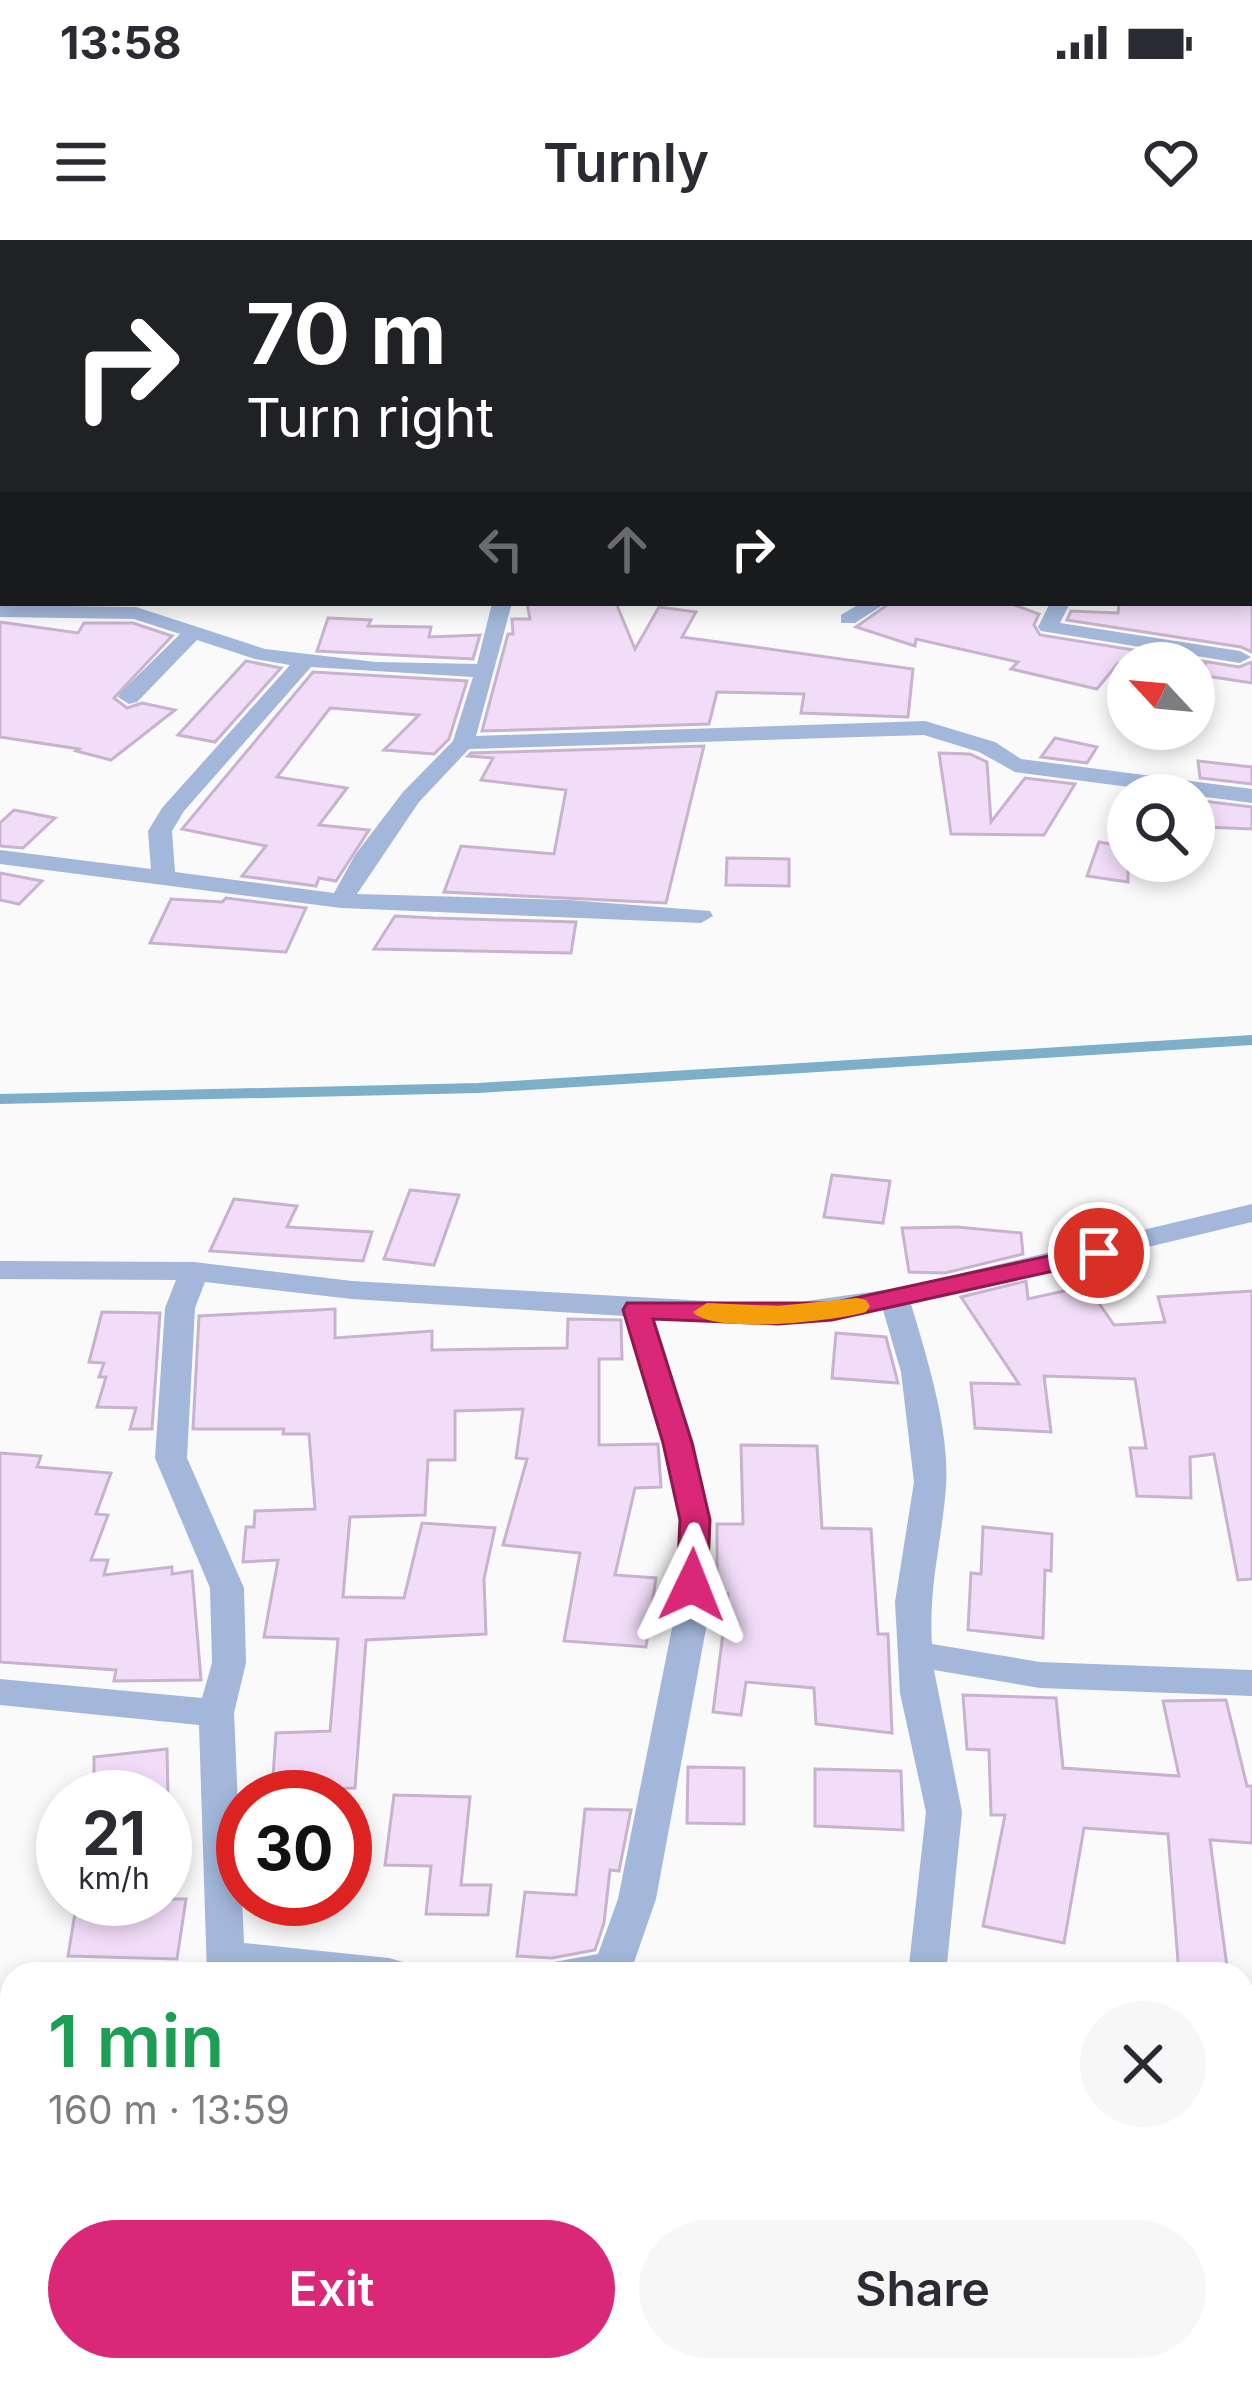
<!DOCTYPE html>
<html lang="en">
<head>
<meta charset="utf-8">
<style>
  body { margin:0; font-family:Inter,sans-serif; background:#f7f7f7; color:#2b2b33; height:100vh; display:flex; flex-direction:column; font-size:45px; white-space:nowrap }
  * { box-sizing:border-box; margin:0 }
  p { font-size:39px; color:#7c7c81 }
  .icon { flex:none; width:66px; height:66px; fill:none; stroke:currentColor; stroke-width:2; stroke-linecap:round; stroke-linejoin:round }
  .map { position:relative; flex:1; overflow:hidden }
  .panel { position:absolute; left:0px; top:1722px; width:1254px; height:420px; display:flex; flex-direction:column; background:#fff; border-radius:36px 36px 0 0; box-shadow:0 6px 18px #0003 }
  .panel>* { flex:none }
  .hud { position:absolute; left:0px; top:0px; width:1254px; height:366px; box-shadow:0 6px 18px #0003; background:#202124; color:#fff; overflow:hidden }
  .needle { width:78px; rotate:296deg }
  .buttons { position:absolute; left:1107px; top:402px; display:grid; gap:24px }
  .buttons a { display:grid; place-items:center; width:108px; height:108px; border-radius:50%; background:#fff; box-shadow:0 6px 18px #0003; font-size:60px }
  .speed { position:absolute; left:36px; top:1530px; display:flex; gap:24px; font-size:60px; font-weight:700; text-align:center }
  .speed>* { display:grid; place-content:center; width:156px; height:156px; border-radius:50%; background:#fff; box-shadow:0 6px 18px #0003; line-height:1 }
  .speed small { font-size:30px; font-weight:400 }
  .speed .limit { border:18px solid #d22; background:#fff; color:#111 }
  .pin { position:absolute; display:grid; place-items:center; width:102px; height:102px; color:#fff; margin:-51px; border:6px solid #fff; border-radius:50%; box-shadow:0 3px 12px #0007 }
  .me { position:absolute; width:132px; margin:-66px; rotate:2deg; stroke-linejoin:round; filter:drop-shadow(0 0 9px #0008) }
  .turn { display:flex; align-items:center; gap:42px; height:252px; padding:0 48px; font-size:54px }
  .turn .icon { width:156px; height:156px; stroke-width:2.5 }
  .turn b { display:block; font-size:84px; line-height:102px }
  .lanes { display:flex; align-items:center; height:114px; padding:0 48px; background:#0003; justify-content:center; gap:60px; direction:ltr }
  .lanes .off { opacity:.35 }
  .round { display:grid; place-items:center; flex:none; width:126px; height:126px; border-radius:63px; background:#f7f7f7 }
  .headline { display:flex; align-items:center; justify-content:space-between; height:204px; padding:0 48px }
  h1 { font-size:72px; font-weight:600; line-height:90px; color:#1e9e55 }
  .button { display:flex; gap:24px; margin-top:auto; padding:24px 48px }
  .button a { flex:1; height:138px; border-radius:72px; background:#db2777; color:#fff; font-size:48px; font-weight:600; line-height:138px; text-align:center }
  .button a+a { background:#f7f7f7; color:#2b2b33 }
  .status { display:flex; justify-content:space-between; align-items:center; height:84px; padding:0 60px; background:#fff; direction:ltr }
  .status svg { height:33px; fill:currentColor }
  header { display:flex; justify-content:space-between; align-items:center; height:156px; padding:0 48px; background:#fff; font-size:54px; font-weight:600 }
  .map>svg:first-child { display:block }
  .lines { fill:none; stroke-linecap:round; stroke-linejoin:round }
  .stream { stroke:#7dafc9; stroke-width:10 }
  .building { fill:#f2ddf8; stroke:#c7b3cd; stroke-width:3 }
  .service { fill:#a2b7da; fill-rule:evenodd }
  .minor { fill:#a2b7da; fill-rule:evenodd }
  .secondary { fill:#7695c9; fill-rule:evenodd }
  .route { fill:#db2777; stroke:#8e194d; stroke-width:3 }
  .slow { fill:#f59e0b }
</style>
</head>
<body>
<div class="status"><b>13:58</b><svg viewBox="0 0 49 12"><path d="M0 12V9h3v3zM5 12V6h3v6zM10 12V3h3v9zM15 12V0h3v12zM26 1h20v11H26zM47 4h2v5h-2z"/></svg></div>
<header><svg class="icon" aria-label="menu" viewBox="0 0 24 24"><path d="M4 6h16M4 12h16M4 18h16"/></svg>Turnly<svg class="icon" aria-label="heart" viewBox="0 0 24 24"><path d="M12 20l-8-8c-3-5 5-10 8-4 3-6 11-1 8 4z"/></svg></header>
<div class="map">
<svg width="1252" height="2142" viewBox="0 0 1252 2142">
  <rect width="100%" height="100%" fill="#fafafa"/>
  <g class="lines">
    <path class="stream" d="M 0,859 L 478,848 L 1252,800"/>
  </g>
  <g class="building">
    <path d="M 527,363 L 616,363 L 635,409 L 659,367 L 696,372 L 682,397 L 913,429 L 908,477 L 801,473 L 804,454 L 717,452 L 709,484 L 482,491 L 508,394 L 513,394 L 512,379 L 530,379 Z"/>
    <path d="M 890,363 L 1009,363 L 1039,374 L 1034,385 L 1040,395 L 1239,427 L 1252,422 L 1252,443 L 1200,435 L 1206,423 L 1118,423 L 1097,449 L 1011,429 L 1018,422 L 916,399 L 915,406 L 856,387 Z"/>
    <path d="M 1119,363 L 1252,363 L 1252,412 L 1241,407 L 1067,380 L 1071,371 L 1118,373 Z"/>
    <path d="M 328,378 L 371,380 L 368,386 L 431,387 L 429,397 L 480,395 L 473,419 L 317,411 Z"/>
    <path d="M 0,382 L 78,393 L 84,383 L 133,383 L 172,396 L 114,458 L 127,468 L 142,463 L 175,470 L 111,520 L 76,511 L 79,509 L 0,497 Z"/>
    <path d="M 246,421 L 281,428 L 215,502 L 178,495 Z"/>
    <path d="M 313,432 L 467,441 L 449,499 L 434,514 L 384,510 L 419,475 L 330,468 L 277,537 L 347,548 L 319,585 L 369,590 L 336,641 L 319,638 L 316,646 L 242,636 L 266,606 L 182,589 Z"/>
    <path d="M 1055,498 L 1097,507 L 1087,523 L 1041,517 Z"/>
    <path d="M 704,506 L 666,663 L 444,652 L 461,606 L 554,614 L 566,550 L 481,540 L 493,518 L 468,516 L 471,513 Z"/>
    <path d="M 939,513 L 970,514 L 987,522 L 991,582 L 1025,538 L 1075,544 L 1044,595 L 951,594 Z"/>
    <path d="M 1198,521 L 1252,527 L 1252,544 L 1200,538 Z"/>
    <path d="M 1203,561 L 1252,567 L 1252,589 L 1206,587 Z"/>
    <path d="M 14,570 L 55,578 L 23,608 L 0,606 L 0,583 Z"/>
    <path d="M 1099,602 L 1128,607 L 1128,642 L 1087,636 Z"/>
    <path d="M 727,618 L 789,619 L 789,646 L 726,645 Z"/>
    <path d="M 0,633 L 42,641 L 19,664 L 0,660 Z"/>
    <path d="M 226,658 L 306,668 L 286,712 L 150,703 L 171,659 L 222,662 Z"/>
    <path d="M 395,676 L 434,678 L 576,682 L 571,713 L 374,709 Z"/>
    <path d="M 832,935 L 890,941 L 883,983 L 824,977 Z"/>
    <path d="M 410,950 L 459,955 L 434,1025 L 384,1019 Z"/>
    <path d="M 234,959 L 297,966 L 287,987 L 372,992 L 363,1021 L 210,1011 Z"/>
    <path d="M 957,987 L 1021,993 L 1023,1014 L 945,1033 L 909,1032 L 902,988 Z"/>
    <path d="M 1026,1041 L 1028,1059 L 1087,1046 L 1114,1085 L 1165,1082 L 1158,1057 L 1252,1051 L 1252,1339 L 1238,1340 L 1214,1214 L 1190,1217 L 1191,1258 L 1137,1256 L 1130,1208 L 1146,1208 L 1135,1139 L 1044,1136 L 1051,1192 L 975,1188 L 971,1143 L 1019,1144 L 961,1057 Z"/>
    <path d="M 335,1069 L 335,1098 L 432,1091 L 432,1110 L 567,1108 L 568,1079 L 621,1080 L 622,1119 L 599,1119 L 599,1205 L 658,1204 L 661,1247 L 635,1248 L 615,1335 L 656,1338 L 646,1407 L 564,1401 L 580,1313 L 503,1305 L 527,1219 L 516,1218 L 523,1169 L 455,1171 L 455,1220 L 428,1220 L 425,1275 L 350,1277 L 343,1357 L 404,1358 L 422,1283 L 495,1288 L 484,1339 L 486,1394 L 366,1400 L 355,1548 L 272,1551 L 276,1493 L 330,1491 L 338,1399 L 264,1397 L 278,1320 L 243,1322 L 246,1287 L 254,1287 L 255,1271 L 315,1269 L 309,1194 L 283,1194 L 284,1189 L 193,1189 L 199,1076 Z"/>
    <path d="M 102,1072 L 160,1073 L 152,1189 L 130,1189 L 136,1168 L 97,1167 L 106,1137 L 99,1137 L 104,1123 L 89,1122 Z"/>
    <path d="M 836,1093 L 886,1097 L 898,1143 L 832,1138 Z"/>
    <path d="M 741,1205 L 817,1206 L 822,1288 L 871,1289 L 878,1394 L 888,1394 L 892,1493 L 816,1484 L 814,1448 L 746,1442 L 741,1475 L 713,1472 L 728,1354 L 717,1354 L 717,1284 L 743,1284 Z"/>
    <path d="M 0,1213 L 41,1216 L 37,1227 L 111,1233 L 96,1274 L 108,1275 L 91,1320 L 108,1320 L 104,1335 L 172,1327 L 172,1334 L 192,1331 L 201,1440 L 114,1441 L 116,1430 L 0,1422 Z"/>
    <path d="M 983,1287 L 1052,1294 L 1051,1331 L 1045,1330 L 1043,1398 L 968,1390 L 971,1333 L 981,1334 Z"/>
    <path d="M 963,1455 L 1056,1458 L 1063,1528 L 1179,1536 L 1163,1461 L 1226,1460 L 1247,1546 L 1252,1546 L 1252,1603 L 1210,1600 L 1228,1734 L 1179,1734 L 1168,1594 L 1084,1588 L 1064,1703 L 983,1686 L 1005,1575 L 991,1575 L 989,1510 L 967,1509 Z"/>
    <path d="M 167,1509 L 168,1557 L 94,1557 L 94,1517 Z"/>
    <path d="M 688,1527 L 744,1528 L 744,1584 L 687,1583 Z"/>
    <path d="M 815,1529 L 901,1531 L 903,1590 L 815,1586 Z"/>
    <path d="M 394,1555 L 470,1557 L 461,1645 L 491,1645 L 488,1675 L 426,1674 L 431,1626 L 385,1625 Z"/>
    <path d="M 585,1569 L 631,1570 L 619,1631 L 610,1630 L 604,1683 L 595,1710 L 552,1718 L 517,1716 L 525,1652 L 576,1655 Z"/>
    <path d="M 111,1659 L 186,1659 L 177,1719 L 68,1716 L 76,1667 L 109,1665 Z"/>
  </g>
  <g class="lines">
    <path class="service" d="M 545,0 L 535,3 L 511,3 L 521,0 Z"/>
    <g class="minor">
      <path d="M 29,0 L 45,0 L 46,3 L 30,3 Z"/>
      <path d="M 293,0 L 310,0 L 312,3 L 295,3 Z"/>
      <path d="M 892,0 L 911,0 L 913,3 L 894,3 Z"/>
      <path d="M 930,0 L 978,0 L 928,3 Z"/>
      <path d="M 985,0 L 1044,0 L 1046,3 L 987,3 Z"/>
      <path d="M 1201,0 L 1242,0 L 1244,2 L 1199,3 Z"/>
      <path d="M 3,73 L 3,83 L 0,84 L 0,74 Z"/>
      <path d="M 0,135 L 3,136 L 3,147 L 0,146 Z"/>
      <rect x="0" y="230" width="3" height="12"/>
      <path d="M 1252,248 L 1252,260 L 1251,261 L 1251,249 Z"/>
      <rect x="1251" y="275" width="1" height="13"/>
      <path d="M 492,363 L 512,363 L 476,496 L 925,481 L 995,502 L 1021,519 L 1252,549 L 1252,563 L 1015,532 L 979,512 L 924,495 L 469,509 L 419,562 L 357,654 L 569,660 L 710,671 L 713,676 L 701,683 L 341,668 L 0,624 L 0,610 L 151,629 L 148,591 L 162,568 L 290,425 L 255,419 L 197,400 L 137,462 L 129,464 L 118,457 L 121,452 L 180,394 L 134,379 L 0,377 L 0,365 L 136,367 L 265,409 L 376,422 L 477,424 ZM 311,427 L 473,437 L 453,501 L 403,552 L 355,615 L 334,653 L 175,632 L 172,591 L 184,571 Z"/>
      <path d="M 861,363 L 886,363 L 855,383 L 841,383 L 841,375 Z"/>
      <path d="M 1050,363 L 1070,363 L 1060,383 L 1240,411 L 1251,417 L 1240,423 L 1041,391 L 1038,387 Z"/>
      <path d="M 1252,964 L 1252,982 L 911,1064 C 927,1118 950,1190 946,1247 C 942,1300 928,1350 932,1404 L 1040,1422 L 1252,1430 L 1252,1456 L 1040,1448 L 934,1430 L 962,1572 L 946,1734 L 908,1734 L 926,1572 L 900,1453 L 895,1362 L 914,1242 L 901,1132 L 883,1070 L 778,1085 L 654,1077 L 694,1203 L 711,1280 L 708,1378 L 656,1659 L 630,1734 L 549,1734 L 554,1722 L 598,1714 L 618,1659 L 674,1378 L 679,1280 L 662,1203 L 624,1076 L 352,1059 L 205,1042 L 195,1068 L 187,1218 L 244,1348 L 246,1423 L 234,1473 L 244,1703 L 389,1718 L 403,1722 L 408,1734 L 207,1734 L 199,1485 L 0,1465 L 0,1439 L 202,1458 L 212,1423 L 210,1348 L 155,1218 L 165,1068 L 176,1040 L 0,1039 L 0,1021 L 194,1022 L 352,1041 L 778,1065 L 899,1048 Z"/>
      <rect x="0" y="1790" width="12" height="34"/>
      <path d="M 1242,2110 L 1252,2111 L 1252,2142 L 1218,2142 L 1213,2130 L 1242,2130 Z"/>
      <path d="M 218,2130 L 262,2130 L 264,2142 L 220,2142 Z"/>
      <path d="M 528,2130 L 572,2130 L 570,2142 L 526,2142 Z"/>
      <path d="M 847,2130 L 891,2130 L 888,2142 L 844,2142 Z"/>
    </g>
    <rect class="secondary" x="0" y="12" width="3" height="12"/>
  </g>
  <path class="route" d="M 1099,1005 L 1108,1008 L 1112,1013 L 1108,1019 L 832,1080 L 778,1084 L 653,1079 L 692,1203 L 710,1280 L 707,1345 L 703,1353 L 681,1353 L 677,1345 L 680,1280 L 663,1203 L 623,1070 L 627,1063 L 832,1063 Z"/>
  <path class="slow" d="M 857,1058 L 866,1060 L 870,1066 L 866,1072 C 835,1081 714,1095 693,1072 L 707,1063 L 778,1066 Z"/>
</svg>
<div class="buttons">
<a><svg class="needle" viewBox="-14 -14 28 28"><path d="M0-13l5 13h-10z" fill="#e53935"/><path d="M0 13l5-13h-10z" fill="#7c7c81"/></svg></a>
<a><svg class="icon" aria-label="search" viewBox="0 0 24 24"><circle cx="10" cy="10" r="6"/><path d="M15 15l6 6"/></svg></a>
</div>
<div class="speed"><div>21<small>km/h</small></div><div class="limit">30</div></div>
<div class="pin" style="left:1099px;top:1013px;background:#d93025"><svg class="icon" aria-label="arrive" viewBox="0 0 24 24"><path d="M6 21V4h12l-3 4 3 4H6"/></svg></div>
<svg class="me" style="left:692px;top:1345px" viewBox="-20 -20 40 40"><path d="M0-17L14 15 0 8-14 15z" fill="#db2777" stroke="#fff" stroke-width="4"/></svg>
<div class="hud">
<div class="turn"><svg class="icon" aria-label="right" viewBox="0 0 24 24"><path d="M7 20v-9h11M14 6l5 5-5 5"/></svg><div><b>70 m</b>Turn right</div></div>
<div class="lanes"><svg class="icon off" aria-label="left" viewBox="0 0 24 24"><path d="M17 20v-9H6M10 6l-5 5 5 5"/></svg><svg class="icon off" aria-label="ahead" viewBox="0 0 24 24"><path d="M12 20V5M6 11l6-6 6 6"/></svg><svg class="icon" aria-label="right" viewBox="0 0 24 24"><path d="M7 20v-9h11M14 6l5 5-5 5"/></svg></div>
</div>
<section class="panel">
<div class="headline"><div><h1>1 min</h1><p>160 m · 13:59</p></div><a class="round"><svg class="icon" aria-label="close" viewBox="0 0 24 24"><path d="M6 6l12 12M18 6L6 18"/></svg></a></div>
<div class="button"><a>Exit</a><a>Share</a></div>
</section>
</div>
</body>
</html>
